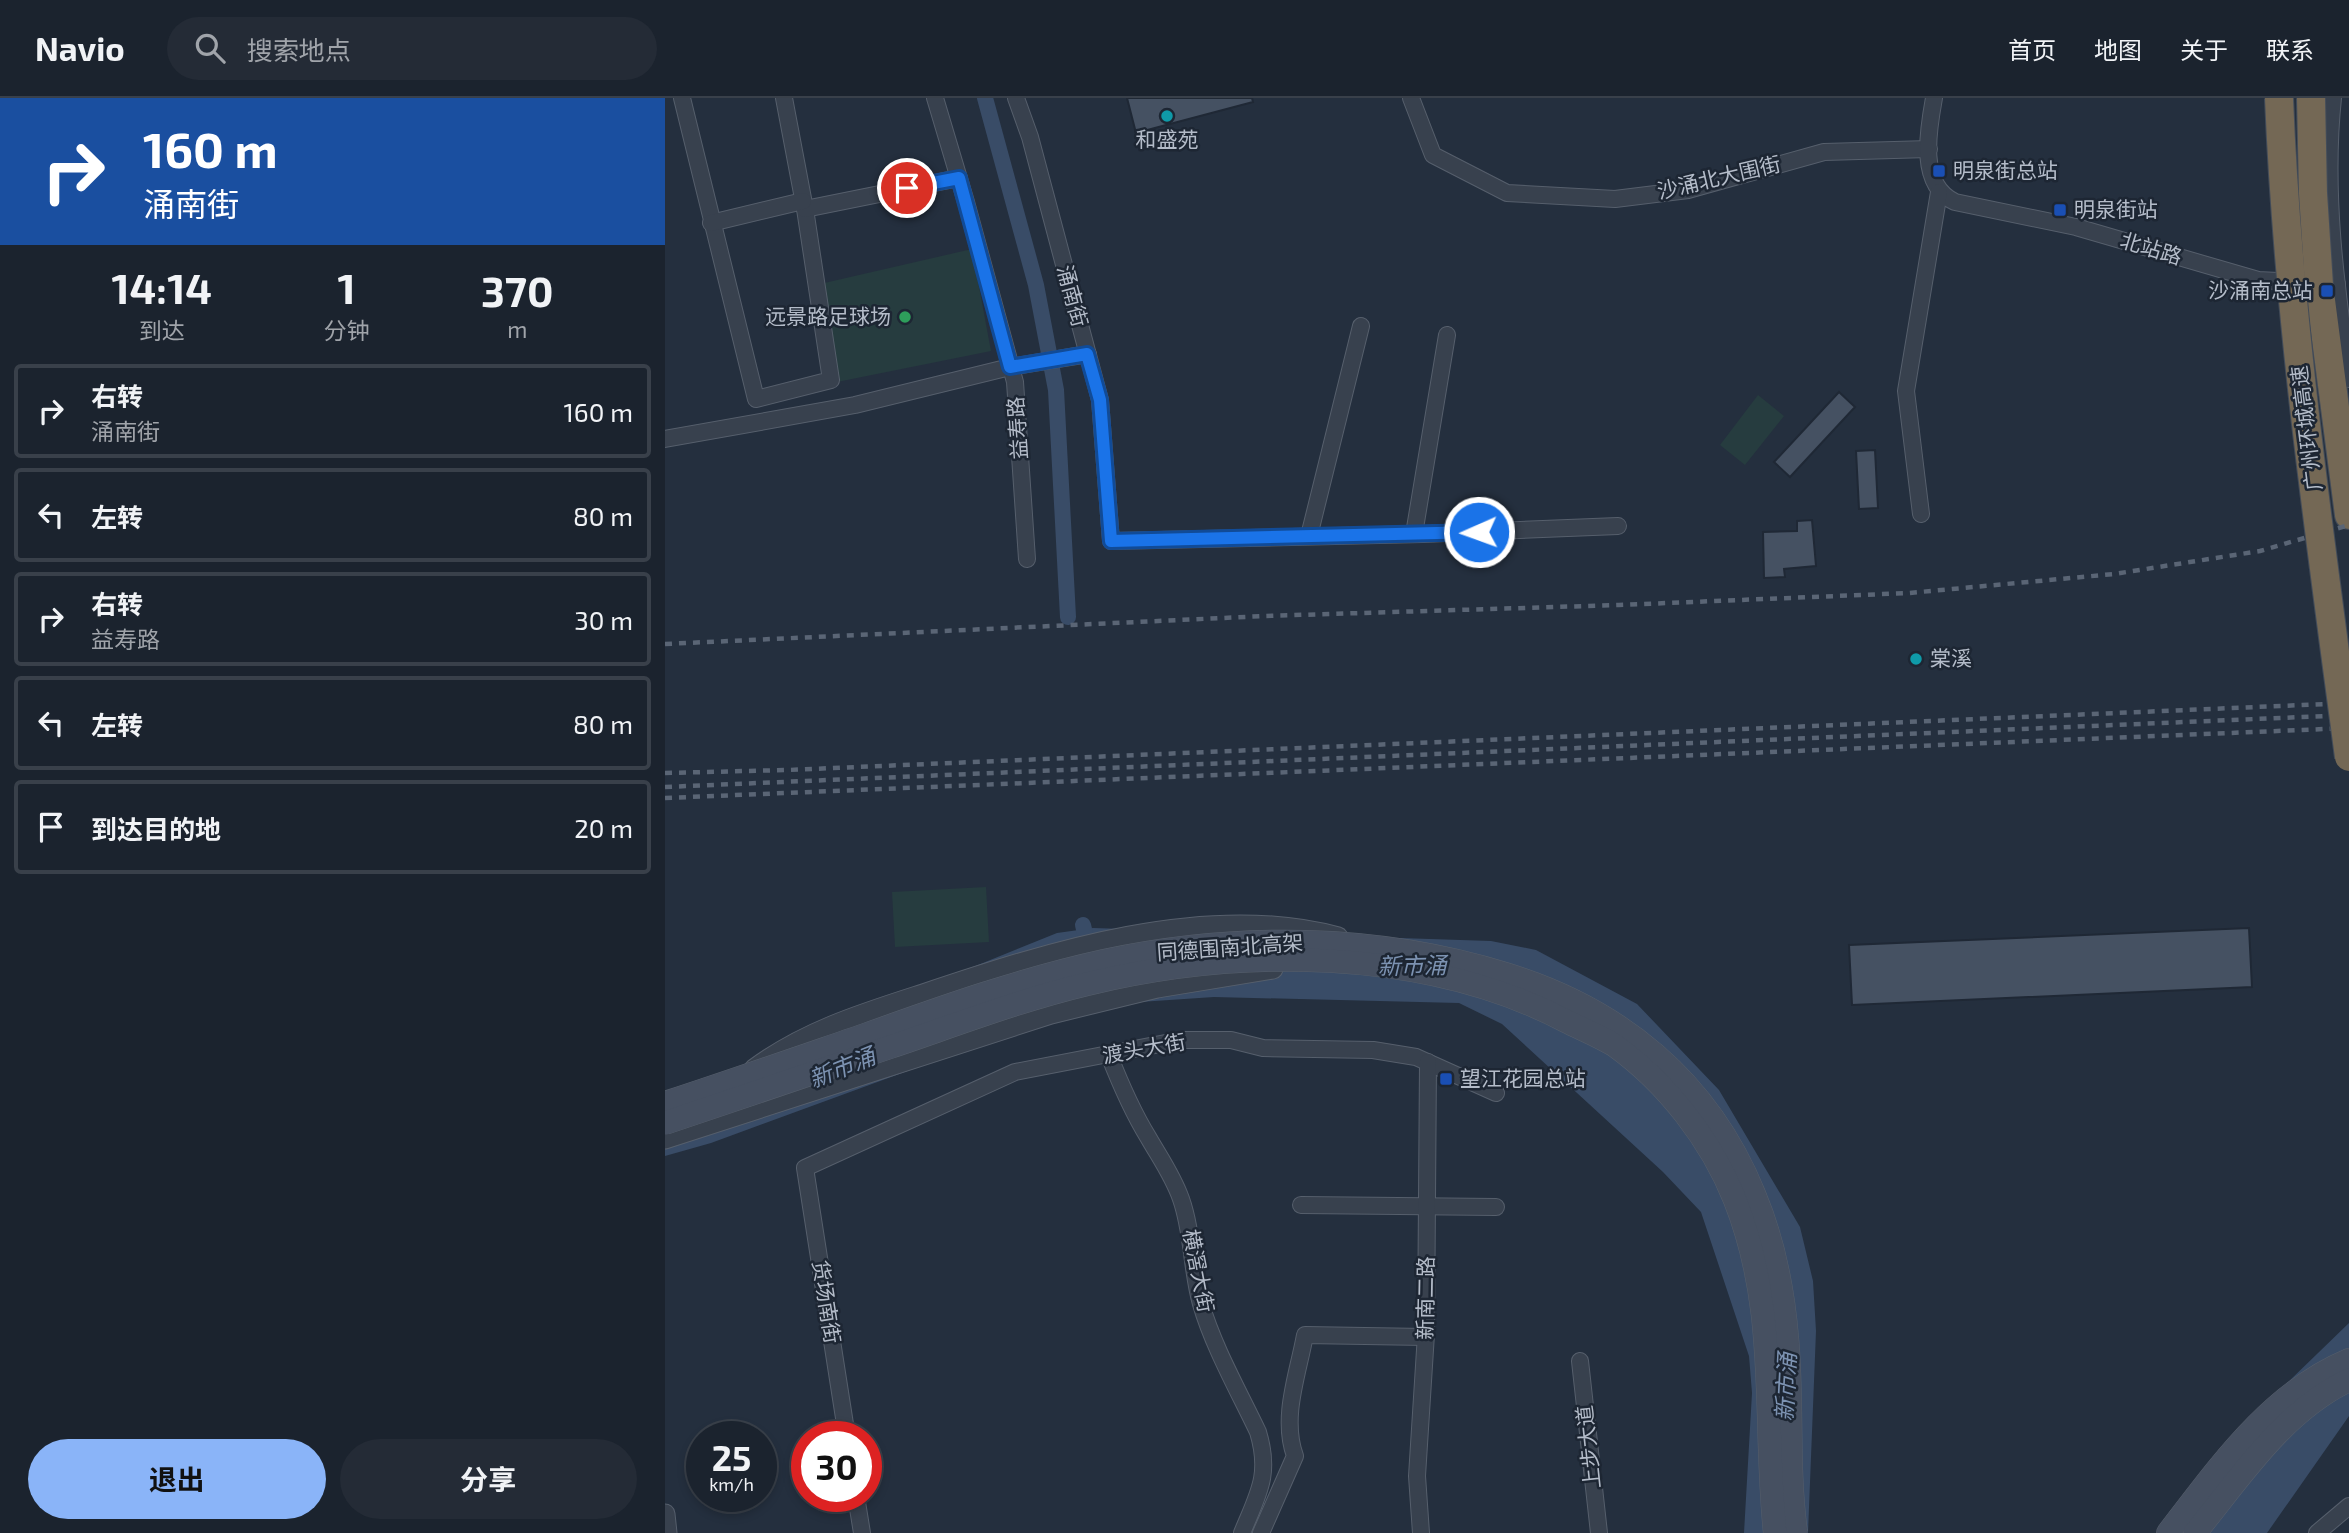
<!DOCTYPE html>
<html lang="zh">
<head>
<meta charset="utf-8">
<style>
  body { margin:0; font-family:"Exo 2","Noto Sans SC",sans-serif; background:#242b36; color:#f1f3f6; height:100vh; display:flex; flex-direction:column; font-size:26px; white-space:nowrap }
  * { box-sizing:border-box; margin:0 }
  p { font-size:23px; color:#a0a4aa }
  .icon { flex:none; width:38px; height:38px; fill:none; stroke:currentColor; stroke-width:2; stroke-linecap:round; stroke-linejoin:round }
  .map { position:relative; flex:1; overflow:hidden }
  .panel { display:flex; flex-direction:column; background:#1b232e; width:665px }
  .panel>* { flex:none }
  .banner { background:#1a4fa0; color:#fff; overflow:hidden }
  .speed { position:absolute; left:21px; top:1323px; display:flex; gap:14px; font-size:35px; font-weight:700; text-align:center }
  .speed>* { display:grid; place-content:center; width:91px; height:91px; border-radius:50%; background:#1b232e; box-shadow:0 4px 10px #0003,0 0 0 2px #39404a; line-height:1 }
  .speed small { font-size:18px; font-weight:400 }
  .speed .limit { border:10px solid #d22; background:#fff; color:#111 }
  .pin { position:absolute; display:grid; place-items:center; width:60px; height:60px; color:#fff; margin:-30px; border:4px solid #fff; border-radius:50%; box-shadow:0 2px 7px #0007 }
  .me { position:absolute; width:77px; margin:-38px; rotate:268deg; stroke-linejoin:round; filter:drop-shadow(0 0 5px #0008) }
  .turn { display:flex; align-items:center; gap:24px; height:147px; padding:0 28px; font-size:32px }
  .turn .icon { width:91px; height:91px; stroke-width:2.5 }
  .turn b { display:block; font-size:49px; line-height:60px }
  .eta { display:flex; justify-content:space-evenly; align-items:center; height:119px; text-align:center }
  .eta b { font-size:42px; font-weight:700; line-height:49px }
  .cta { display:flex; gap:14px; margin-top:auto; padding:14px 28px }
  .cta a { flex:1; height:80px; border-radius:42px; background:#8ab4f8; color:#111; font-size:28px; font-weight:700; line-height:80px; text-align:center }
  .cta a+a { background:#242b36; color:#f1f3f6 }
  ul { padding:0; list-style:none }
  li { display:flex; align-items:center; gap:21px; height:94px; margin:0 14px 10px; padding:0 14px; border:4px solid #39404a; border-radius:7px }
  li div { flex:1 }
  li b { display:block; font-size:26px }
  li em { font-style:normal }
  header { display:flex; align-items:center; gap:42px; box-sizing:border-box; height:98px; padding:0 35px; background:#1b232e; border-bottom:2px solid #39404a }
  header strong { font-size:33px }
  nav { display:flex; gap:38px; margin-inline-start:auto; font-size:24px }
  .search { width:490px; height:63px; background:#242b36; display:flex; align-items:center; gap:18px; box-sizing:border-box; padding:0 24px; border-radius:38px; color:#a0a4aa; font-size:26px }
  main { display:flex; flex:1; min-height:0 }
  .map>svg:first-child { display:block }
  .green { fill:#263c3f }
  .water { fill:#394c67 }
  .lines { fill:none; stroke-linecap:round; stroke-linejoin:round }
  .canal { stroke:#394c67; stroke-width:16 }
  .building { fill:#455162; stroke:#1f2835; stroke-width:2 }
  .minor-casing { stroke:#565f6c; stroke-width:18 }
  .tertiary-casing { stroke:#565f6c; stroke-width:21 }
  .secondary-casing { stroke:#565f6c; stroke-width:24 }
  .motorway-casing { stroke:#434c59; stroke-width:30 }
  .minor { stroke:#38414e; stroke-width:16 }
  .tertiary { stroke:#38414e; stroke-width:19 }
  .secondary { stroke:#465061; stroke-width:23 }
  .motorway { stroke:#746855; stroke-width:28 }
  .rail { stroke:#5a6575; stroke-width:4.5; stroke-dasharray:7 7; stroke-linecap:butt }
  .secondary-bridge-casing { stroke:#565f6c; stroke-width:24; stroke-linecap:butt }
  .motorway-bridge-casing { stroke:#434c59; stroke-width:30; stroke-linecap:butt }
  .secondary-bridge { stroke:#465061; stroke-width:23 }
  .motorway-bridge { stroke:#746855; stroke-width:28 }
  .route-casing { stroke:#114b97; stroke-width:18 }
  .route { stroke:#1a73e8; stroke-width:12 }
  .culture-dot { fill:#0f9aa8; stroke:#1d2633; stroke-width:2.5 }
  .transit-dot { fill:#1a4fb4; stroke:#1d2633; stroke-width:2.5 }
  .leisure-dot { fill:#2e9e5b; stroke:#1d2633; stroke-width:2.5 }
  .labels { text-anchor:middle; stroke-width:5; stroke-linejoin:round; paint-order:stroke }
  .poi-label { font-size:21px; fill:#b4bcc9; stroke:#1d2633; text-anchor:start }
  .street-label { font-size:21px; fill:#b4bcc9; stroke:#1d2633 }
  .water-label { font-size:23px; font-style:italic; fill:#7c92b1; stroke:#1d2633 }
</style>
</head>
<body>
<header>
<strong>Navio</strong>
<div class="search"><svg class="icon" aria-label="search" viewBox="0 0 24 24"><circle cx="10" cy="10" r="6"/><path d="M15 15l6 6"/></svg>搜索地点</div>
<nav><a>首页</a><a>地图</a><a>关于</a><a>联系</a></nav>
</header>
<main>
<section class="panel">
<div class="banner">
<div class="turn"><svg class="icon" aria-label="right" viewBox="0 0 24 24"><path d="M7 20v-9h11M14 6l5 5-5 5"/></svg><div><b>160 m</b>涌南街</div></div>
</div>
<div class="eta">
<div><b>14:14</b><p>到达</p></div>
<div><b>1</b><p>分钟</p></div>
<div><b>370</b><p>m</p></div>
</div>
<ul>
<li><svg class="icon" aria-label="right" viewBox="0 0 24 24"><path d="M7 20v-9h11M14 6l5 5-5 5"/></svg><div><b>右转</b><p>涌南街</p></div><em>160 m</em></li>
<li><svg class="icon" aria-label="left" viewBox="0 0 24 24"><path d="M17 20v-9H6M10 6l-5 5 5 5"/></svg><div><b>左转</b></div><em>80 m</em></li>
<li><svg class="icon" aria-label="right" viewBox="0 0 24 24"><path d="M7 20v-9h11M14 6l5 5-5 5"/></svg><div><b>右转</b><p>益寿路</p></div><em>30 m</em></li>
<li><svg class="icon" aria-label="left" viewBox="0 0 24 24"><path d="M17 20v-9H6M10 6l-5 5 5 5"/></svg><div><b>左转</b></div><em>80 m</em></li>
<li><svg class="icon" aria-label="arrive" viewBox="0 0 24 24"><path d="M6 21V4h12l-3 4 3 4H6"/></svg><div><b>到达目的地</b></div><em>20 m</em></li>
</ul>
<div class="cta"><a>退出</a><a>分享</a></div>
</section>
<div class="map">
<svg width="1684" height="1435" viewBox="0 0 1684 1435">
  <rect width="100%" height="100%" fill="#242f3e"/>
  <g class="green">
    <path d="M 307,151 L 326,253 L 172,284 L 155,186 Z"/>
    <path d="M 1093,297 L 1119,318 L 1080,367 L 1055,347 Z"/>
    <path d="M 321,789 L 324,844 L 230,849 L 227,794 Z"/>
  </g>
  <g class="water">
    <path d="M 428,830 L 826,843 L 871,852 L 972,906 L 1054,992 L 1135,1129 L 1148,1183 L 1151,1233 L 1143,1435 L 1079,1435 L 1087,1295 L 1084,1258 L 1036,1114 L 998,1074 L 837,926 L 794,905 L 549,899 L 430,907 L 349,934 L 46,1045 L 0,1058 L 0,996 L 55,980 L 207,910 L 392,835 Z"/>
    <path d="M 1684,1225 L 1684,1318 L 1602,1435 L 1543,1435 L 1617,1345 L 1588,1318 Z"/>
  </g>
  <g class="lines">
    <g class="canal">
      <path d="M 320,0 L 371,187 L 391,292 L 403,519"/>
      <path d="M 418,827 L 424,853"/>
    </g>
  </g>
  <g class="building">
    <path d="M 462,0 L 587,0 L 588,4 L 471,35 Z"/>
    <path d="M 1174,294 L 1190,309 L 1125,379 L 1109,364 Z"/>
    <path d="M 1210,352 L 1213,410 L 1194,411 L 1191,353 Z"/>
    <path d="M 1147,422 L 1151,468 L 1119,471 L 1120,479 L 1099,480 L 1098,434 L 1132,433 L 1132,423 Z"/>
    <path d="M 1584,830 L 1587,889 L 1187,907 L 1184,847 Z"/>
  </g>
  <g class="lines">
    <defs>
      <g id="minor">
        <path d="M 17,0 L 91,301 L 166,282 L 140,111 L 119,0"/>
        <path d="M 270,0 L 301,104 L 350,284 L 362,461"/>
        <path d="M 351,0 L 365,39 L 435,302 L 446,443 L 758,436 L 953,428"/>
        <path d="M 746,0 L 768,57 L 842,95 L 950,101 L 1023,92 L 1159,54 L 1264,51"/>
        <path d="M 1269,0 C 1263,33 1253,87 1290,104 L 1411,129 L 1593,182 L 1672,186"/>
        <path d="M 1668,0 C 1658,94 1671,188 1684,281"/>
        <path d="M 140,111 L 294,80"/>
        <path d="M 46,125 L 138,103"/>
        <path d="M 0,341 L 190,307 L 345,269 L 423,256"/>
        <path d="M 1256,416 L 1241,293 L 1274,94"/>
        <path d="M 749,436 L 782,237"/>
        <path d="M 644,438 L 696,228"/>
        <path d="M 444,957 C 455,985 467,1013 483,1039 C 495,1060 508,1078 516,1101 C 528,1135 526,1171 536,1206 C 548,1248 574,1294 593,1334 C 606,1377 593,1396 577,1435"/>
        <path d="M 636,1107 L 831,1109"/>
        <path d="M 915,1263 L 934,1435"/>
        <path d="M 182,1339 L 140,1070 L 350,974 L 516,942 L 566,942 L 598,950 L 708,952 L 751,959 L 831,995"/>
        <path d="M 191,1398 L 197,1435"/>
        <path d="M 596,1435 L 630,1358 C 616,1319 633,1276 640,1237 L 760,1239"/>
        <path d="M 756,1435 L 752,1378 L 761,1236 L 763,964"/>
        <path d="M 1652,1435 L 1684,1408"/>
      </g>
      <g id="tertiary">
        <path d="M 89,971 C 140,933 199,915 258,896 C 383,854 541,803 673,839"/>
        <path d="M 0,1041 L 386,916 L 492,890 L 608,871"/>
        <path d="M 0,1416 L 2,1435"/>
      </g>
      <g id="secondary">
        <path d="M 1503,1435 C 1554,1369 1605,1295 1684,1262"/>
        <path d="M 1530,1435 C 1575,1380 1618,1313 1684,1282"/>
      </g>
      <path id="motorway" d="M 1654,187 L 1684,417"/>
    </defs>
    <use href="#minor" class="minor-casing"/>
    <use href="#tertiary" class="tertiary-casing"/>
    <use href="#secondary" class="secondary-casing"/>
    <use href="#motorway" class="motorway-casing"/>
    <use href="#minor" class="minor"/>
    <use href="#tertiary" class="tertiary"/>
    <use href="#secondary" class="secondary"/>
    <use href="#motorway" class="motorway"/>
    <g class="rail">
      <path d="M 0,546 L 600,518 L 954,507 L 1244,495 L 1449,476 L 1595,453 L 1684,427"/>
      <path d="M 0,675 L 123,672 L 1684,605"/>
      <path d="M 0,689 L 1684,617"/>
      <path d="M 0,700 L 1684,630"/>
    </g>
    <defs>
      <g id="secondary-bridge">
        <path d="M 0,1005 C 67,983 133,960 200,937 C 278,909 357,881 439,863 C 571,835 711,836 840,876 C 955,911 1043,983 1089,1096 C 1108,1141 1118,1191 1122,1240 C 1128,1305 1122,1370 1131,1435"/>
        <path d="M 0,1025 C 75,999 150,974 225,949 C 290,927 355,902 422,886 C 574,849 759,849 901,923 C 917,931 934,938 949,947 C 1002,985 1046,1042 1070,1102 C 1114,1213 1098,1320 1110,1435"/>
      </g>
      <g id="motorway-bridge">
        <path d="M 1614,0 C 1623,221 1655,440 1684,659"/>
        <path d="M 1646,0 L 1648,95 L 1654,187"/>
      </g>
    </defs>
    <use href="#secondary-bridge" class="secondary-bridge-casing"/>
    <use href="#motorway-bridge" class="motorway-bridge-casing"/>
    <use href="#secondary-bridge" class="secondary-bridge"/>
    <use href="#motorway-bridge" class="motorway-bridge"/>
  </g>
  <g class="lines">
    <defs>
      <path id="route" d="M 242,90 L 294,80 L 345,269 L 422,256 L 435,302 L 446,443 L 814,434"/>
    </defs>
    <use href="#route" class="route-casing"/>
    <use href="#route" class="route"/>
  </g>
  <g class="culture-dot">
    <circle cx="502" cy="18" r="7"/>
    <circle cx="1251" cy="561" r="7"/>
  </g>
  <g class="transit-dot">
    <rect x="1267" y="66" width="14" height="14" rx="3.5"/>
    <rect x="1388" y="105" width="14" height="14" rx="3.5"/>
    <rect x="1655" y="186" width="14" height="14" rx="3.5"/>
    <rect x="774" y="974" width="14" height="14" rx="3.5"/>
  </g>
  <circle class="leisure-dot" cx="240" cy="219" r="7"/>
  <g class="labels">
    <g class="poi-label">
      <text x="502" y="49" text-anchor="middle">和盛苑</text>
      <text x="1288" y="80">明泉街总站</text>
      <text x="1409" y="119">明泉街站</text>
      <text x="1648" y="200" text-anchor="end">沙涌南总站</text>
      <text x="226" y="226" text-anchor="end">远景路足球场</text>
      <text x="1265" y="568">棠溪</text>
      <text x="795" y="988">望江花园总站</text>
    </g>
    <g class="street-label">
      <text transform="translate(1054 80) rotate(-13)" y="7">沙涌北大围街</text>
      <text transform="translate(1486 151) rotate(17)" y="7">北站路</text>
      <text transform="translate(407 198) rotate(75)" y="7">涌南街</text>
      <text transform="translate(353 330) rotate(-94)" y="7">益寿路</text>
      <text transform="translate(1642 330) rotate(-97)" y="7">广州环城高速</text>
      <text transform="translate(565 850) rotate(-4)" y="7">同德围南北高架</text>
      <text transform="translate(479 951) rotate(-10)" y="7">渡头大街</text>
      <text transform="translate(533 1173) rotate(79)" y="7">横滘大街</text>
      <text transform="translate(761 1200) rotate(-89)" y="7">新南二路</text>
      <text transform="translate(161 1204) rotate(81)" y="7">货场南街</text>
      <text transform="translate(924 1349) rotate(-96)" y="7">上步大道</text>
    </g>
    <g class="water-label">
      <text transform="translate(747 868) rotate(-1)" y="8">新市涌</text>
      <text transform="translate(177 970) rotate(-22)" y="8">新市涌</text>
      <text transform="translate(1121 1289) rotate(-87)" y="8">新市涌</text>
    </g>
  </g>
</svg>
<div class="speed"><div>25<small>km/h</small></div><div class="limit">30</div></div>
<div class="pin" style="left:242px;top:90px;background:#d93025"><svg class="icon" aria-label="arrive" viewBox="0 0 24 24"><path d="M6 21V4h12l-3 4 3 4H6"/></svg></div>
<svg class="me" style="left:814px;top:434px" viewBox="-20 -20 40 40"><circle r="17" fill="#1a73e8" stroke="#fff" stroke-width="3"/><path d="M0-11L8 9 0 5-8 9z" fill="#fff"/></svg>
</div>
</main>
</body>
</html>
